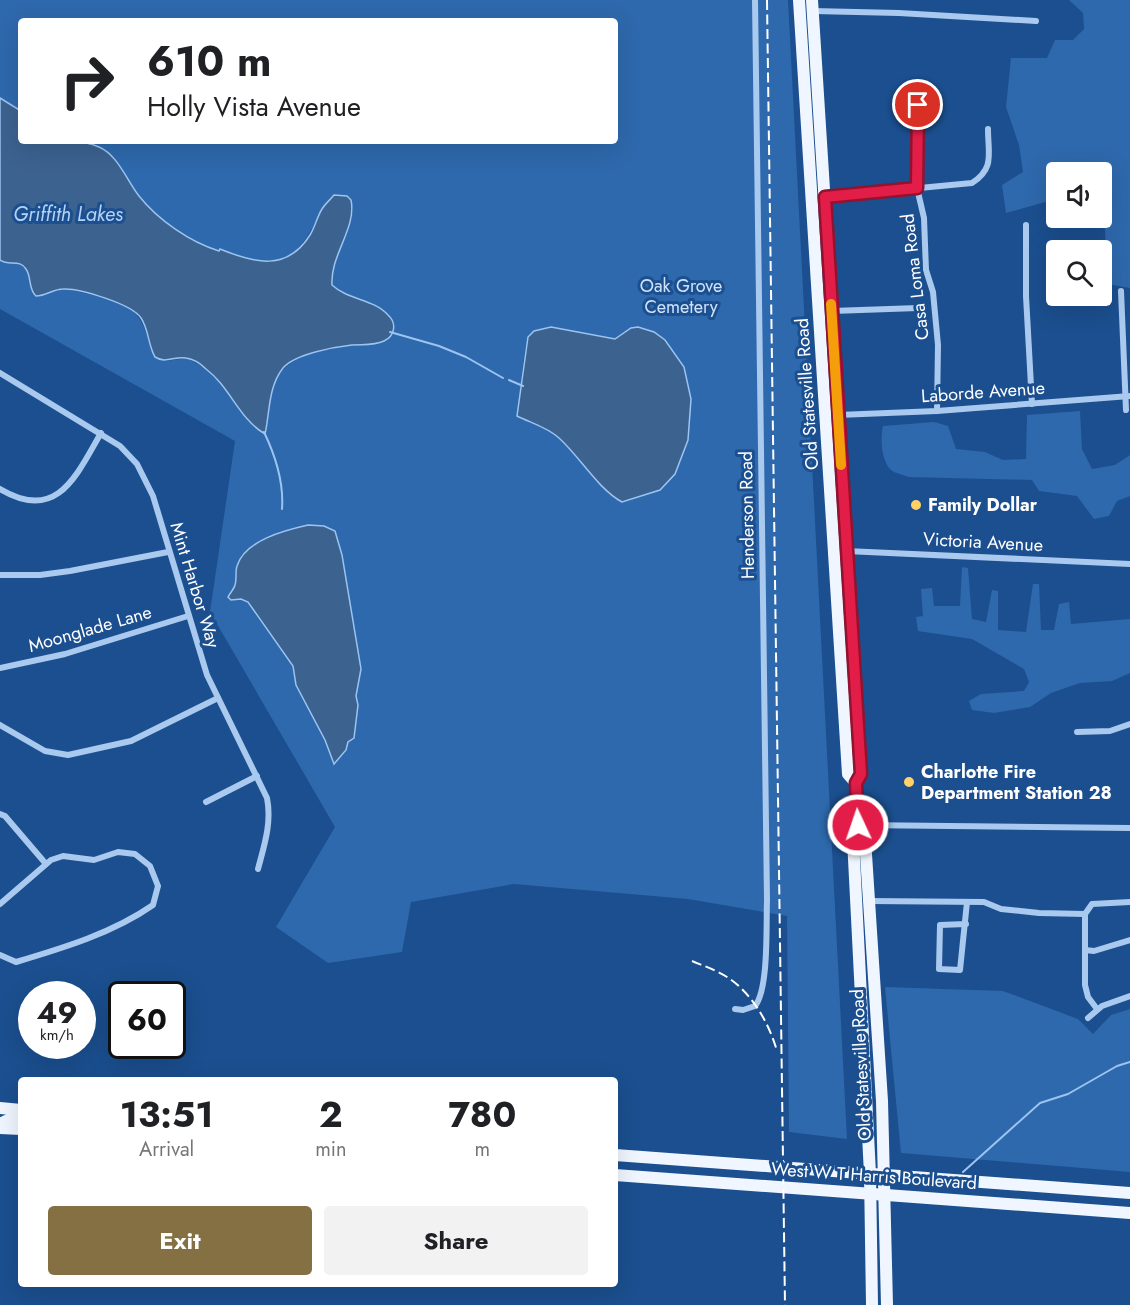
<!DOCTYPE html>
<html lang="en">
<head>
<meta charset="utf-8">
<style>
  body { margin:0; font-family:Jost,sans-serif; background:#f2f2f2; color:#202124; height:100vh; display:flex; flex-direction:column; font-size:22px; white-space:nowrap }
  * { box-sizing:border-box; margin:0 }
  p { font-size:20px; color:#757577 }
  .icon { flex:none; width:33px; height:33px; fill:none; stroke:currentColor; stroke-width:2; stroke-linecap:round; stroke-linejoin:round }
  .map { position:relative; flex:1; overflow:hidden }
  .drawer { position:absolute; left:18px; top:1077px; width:600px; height:210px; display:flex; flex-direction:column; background:#fff; border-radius:6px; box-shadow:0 6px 24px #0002 }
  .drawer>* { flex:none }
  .banner { position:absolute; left:18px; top:18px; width:600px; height:126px; border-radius:6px; box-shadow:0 6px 24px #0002; background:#fff; color:#202124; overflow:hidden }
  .fabs { position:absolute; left:1046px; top:162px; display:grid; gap:12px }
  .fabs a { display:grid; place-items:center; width:66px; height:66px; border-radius:6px; background:#fff; box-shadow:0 6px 24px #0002; font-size:30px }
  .speed { position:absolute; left:18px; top:981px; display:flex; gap:12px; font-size:30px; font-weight:700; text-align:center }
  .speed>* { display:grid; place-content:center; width:78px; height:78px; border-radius:50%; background:#fff; box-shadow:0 6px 24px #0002; line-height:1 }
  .speed small { font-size:15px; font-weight:400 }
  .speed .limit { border:3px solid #111; border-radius:9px; background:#fff; color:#111 }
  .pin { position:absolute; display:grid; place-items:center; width:51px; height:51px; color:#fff; margin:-26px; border:3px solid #fff; border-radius:50%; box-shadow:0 2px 6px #0007 }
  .me { position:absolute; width:66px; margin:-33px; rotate:357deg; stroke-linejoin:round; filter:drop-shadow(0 0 4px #0008) }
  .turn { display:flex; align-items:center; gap:21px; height:126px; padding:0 30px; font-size:27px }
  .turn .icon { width:78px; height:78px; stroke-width:2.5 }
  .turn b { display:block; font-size:42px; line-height:51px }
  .eta { display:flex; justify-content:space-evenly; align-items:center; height:102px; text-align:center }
  .eta b { font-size:36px; font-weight:700; line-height:42px }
  .primary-button { display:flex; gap:12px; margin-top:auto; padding:12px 30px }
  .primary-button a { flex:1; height:69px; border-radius:6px; background:#847042; color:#fff; font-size:24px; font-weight:700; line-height:69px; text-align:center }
  .primary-button a+a { background:#f2f2f2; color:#202124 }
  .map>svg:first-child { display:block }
  .green { fill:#2e69ad; fill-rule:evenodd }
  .water { fill:#3c6290; stroke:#9cc4f0; stroke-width:1.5 }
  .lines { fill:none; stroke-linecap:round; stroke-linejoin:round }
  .stream { stroke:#9cc4f0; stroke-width:2 }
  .street { stroke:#a9c9ee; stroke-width:6 }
  .primary { stroke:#f0f6ff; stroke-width:12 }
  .rail { stroke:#fff; stroke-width:2; stroke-dasharray:10 4.5; stroke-linecap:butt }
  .route-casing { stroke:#92132f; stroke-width:15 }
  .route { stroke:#e11d48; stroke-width:10 }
  .slow { stroke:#f59e0b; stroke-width:10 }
  .poi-dot { fill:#ffd166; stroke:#1b4f8f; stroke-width:2 }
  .labels { text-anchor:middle; stroke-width:6; stroke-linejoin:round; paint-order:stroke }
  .street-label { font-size:18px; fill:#fff; stroke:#1b4f8f }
  .park-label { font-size:18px; fill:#cfe3fa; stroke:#1b4f8f }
  .poi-label { font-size:18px; font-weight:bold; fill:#fff; stroke:#1b4f8f; text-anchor:start }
  .water-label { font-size:20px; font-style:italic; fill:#b5d3f5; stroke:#1b4f8f }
</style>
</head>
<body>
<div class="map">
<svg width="1130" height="1305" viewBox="0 0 1130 1305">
  <rect width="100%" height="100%" fill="#1b4f8f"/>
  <g class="green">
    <path d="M 0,0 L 788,0 L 847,1139 L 789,1132 L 787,916 L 688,899 L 514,884 L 411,902 L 402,952 L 328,963 L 276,927 L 335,827 L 210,612 L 235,441 L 0,309 L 0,259 C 6,264 8,262 15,263 C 29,264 29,281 32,292 L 63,289 L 71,290 C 117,302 140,297 151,350 L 166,361 L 187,358 L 205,368 L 216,376 L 248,421 L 259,430 L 268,423 C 270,378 279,360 325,350 C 339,347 352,345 367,345 L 386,312 L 341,293 L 332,285 C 331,257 351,234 353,207 L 321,210 C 297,265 276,272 221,249 L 219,251 C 190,243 158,220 139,196 C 127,181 119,160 103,149 C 97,145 88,143 81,141 L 615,141 L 615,21 L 21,21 L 21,111 L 0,98 ZM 654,332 L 665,340 L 684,367 L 691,399 L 688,440 L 675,474 L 660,490 L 622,502 C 593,472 560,427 519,418 C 520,390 522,363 528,337 L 596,337 L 615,339 L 624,333 ZM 237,566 L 356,696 C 361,720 346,744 333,763 L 325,740 L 296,685 L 293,666 L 248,602 L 241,599 L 232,600 L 231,591 L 235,587 Z"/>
    <path d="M 1069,0 L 1130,0 L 1130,288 L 1101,283 L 1101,250 L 1094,250 L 1106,247 L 1104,215 L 1101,213 L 1101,172 L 1056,172 L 1056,199 L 1006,213 L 1002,185 L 1023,172 L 1019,145 L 1006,107 L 1011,58 L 1047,58 L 1055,40 L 1073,40 L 1084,29 L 1083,13 Z"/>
    <path d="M 1080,411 L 1082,449 L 1092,469 L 1115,465 L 1130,455 L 1130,496 L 1117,501 L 1109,516 L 1094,519 L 1077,496 L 1039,491 L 1032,480 L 909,477 C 904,475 898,474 894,472 C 881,465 880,438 883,426 L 934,422 L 948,426 L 956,449 L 985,452 L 1003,460 L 1026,459 L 1027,415 Z"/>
    <path d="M 962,567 L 968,568 L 972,619 L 986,622 L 992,590 L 998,591 L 998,630 L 1026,632 L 1033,584 L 1039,584 L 1041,630 L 1054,630 L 1059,604 L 1069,602 L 1071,624 L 1130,619 L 1130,673 L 1112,681 L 1080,683 L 1051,693 L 1030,707 L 994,713 L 972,710 L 969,701 L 981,694 L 1024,691 L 1029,682 L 1024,669 L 972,639 L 918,631 L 916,617 L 923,616 L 921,589 L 932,588 L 934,606 L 960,606 Z"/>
    <path d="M 885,987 L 1003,991 L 1078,1019 L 1093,1034 L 1111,1015 L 1130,1009 L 1130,1172 L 901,1153 Z"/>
  </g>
  <g class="water">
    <path d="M 0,98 L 21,111 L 21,141 C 46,141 75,137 99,147 C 118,155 127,181 139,196 C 158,220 190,242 219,251 L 220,249 C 254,263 287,272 310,235 C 315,227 317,217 322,209 C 325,204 330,200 334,195 L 347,196 L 351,200 C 357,228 330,255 332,285 C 348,300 374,299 388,315 C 397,323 395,336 384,341 C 373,346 363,344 352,345 C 334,347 295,354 283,368 C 268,387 270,412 265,434 C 239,419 230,387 206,369 C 201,364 194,359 186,358 C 174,356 166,364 155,357 C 148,345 149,330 141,318 C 132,304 79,288 63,289 C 53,289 46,296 36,296 C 28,289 32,278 26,269 C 20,259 9,266 0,260 Z"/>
    <path d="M 551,327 L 615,339 L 631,328 L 638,327 L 654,332 L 665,340 L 684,367 L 691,399 L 688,440 L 675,474 L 660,490 L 622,502 C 598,489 580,457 559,438 C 547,427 531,423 517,416 L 528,337 L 534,331 Z"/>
    <path d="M 308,525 L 324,526 L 335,531 L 342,555 L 361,669 L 356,696 L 358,705 L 354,738 L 348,742 L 346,750 L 334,764 L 325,740 L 296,685 L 293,666 L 248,602 L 241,599 L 231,600 L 228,597 C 230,593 234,589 235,585 C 237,579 235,572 237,566 C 245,540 286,530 308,525 Z"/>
  </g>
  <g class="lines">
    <g class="stream">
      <path d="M 390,332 L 439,346 L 466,357 L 503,378"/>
      <path d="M 509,380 L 523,386"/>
      <path d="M 264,432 C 276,457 284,482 282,509"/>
      <path d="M 963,1172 L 1040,1103 L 1068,1094 L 1117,1066 L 1130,1062"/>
    </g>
    <g class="street">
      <path d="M 813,11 L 899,13 L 1036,21"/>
      <path d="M 918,105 L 917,188 L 924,218 L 926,270 L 933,292 L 938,345 L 937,411"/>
      <path d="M 825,197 L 972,183 C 995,168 988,154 988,129"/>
      <path d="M 1026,225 L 1026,296 L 1032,404"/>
      <path d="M 1121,291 L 1126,410"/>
      <path d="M 832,311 L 918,308"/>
      <path d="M 0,373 L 120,446 L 137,464 L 153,496 L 207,675 L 267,798 C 272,823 264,846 258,869"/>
      <path d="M 838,415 L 937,411 L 1130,396"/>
      <path d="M 0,489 C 57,523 76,476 101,433"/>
      <path d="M 846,551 L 1130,564"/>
      <path d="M 0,575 L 40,575 L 70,571 L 168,552"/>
      <path d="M 0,668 L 65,654 L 188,616"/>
      <path d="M 0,725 L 45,751 L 68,755 L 131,741 L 218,698"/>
      <path d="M 1077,732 L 1110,731 L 1130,724"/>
      <path d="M 206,802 L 257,776"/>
      <path d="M 0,814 L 5,816 L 46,864"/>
      <path d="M 858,825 L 1130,828"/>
      <path d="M 869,901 L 984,902 L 1001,909 L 1039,913 L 1085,914 L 1092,904 L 1130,902"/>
      <path d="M 0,904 L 51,860 L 63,856 L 94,860 L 118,852 L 135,854 L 150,866 L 158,886 L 153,905 C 113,933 63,948 16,962 L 0,955"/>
      <path d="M 1085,914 L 1085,985 L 1088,997 L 1097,1009"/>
      <path d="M 966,924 L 940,925 L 939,969 L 960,970 L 967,902"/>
      <path d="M 1085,950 L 1094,951 L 1130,940"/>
      <path d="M 735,1009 L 743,1010 L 755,1006 C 769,989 766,924 767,900 L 755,0"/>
      <path d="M 1088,1018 L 1102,1006 L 1130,996"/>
    </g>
    <g class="primary">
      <path d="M 799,0 L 848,774 L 856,783"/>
      <path d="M 812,0 L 861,774 L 856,783 L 858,825 L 853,839 L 870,1174 L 872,1305"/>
      <path d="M 858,825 L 865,839 L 882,1101 L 887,1305"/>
      <path d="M 0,1108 L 21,1110"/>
      <path d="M 0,1124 L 10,1119 L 21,1119"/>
      <path d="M 0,1128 L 21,1129"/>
      <path d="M 615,1155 L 1130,1193"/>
      <path d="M 615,1175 L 1130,1213"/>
    </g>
    <g class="rail">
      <path d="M 767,0 L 785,1305"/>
      <path d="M 692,961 C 704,966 716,970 727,977 C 752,993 769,1023 777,1051"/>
    </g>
  </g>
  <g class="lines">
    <defs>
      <path id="route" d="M 858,825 L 856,783 L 861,774 L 825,197 L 917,188 L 918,105"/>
    </defs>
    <use href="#route" class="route-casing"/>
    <use href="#route" class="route"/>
    <path class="slow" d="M 831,304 L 841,465"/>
  </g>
  <g class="poi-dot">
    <circle cx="916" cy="505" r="6"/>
    <circle cx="909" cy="782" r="6"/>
  </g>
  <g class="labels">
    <g class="street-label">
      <text transform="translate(915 277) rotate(-97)" y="6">Casa Loma Road</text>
      <text transform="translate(983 392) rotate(-4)" y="6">Laborde Avenue</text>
      <text transform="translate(807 394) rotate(-94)" y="6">Old Statesville Road</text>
      <text transform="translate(747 515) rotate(-91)" y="6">Henderson Road</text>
      <text transform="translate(983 542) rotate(3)" y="6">Victoria Avenue</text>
      <text transform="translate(195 585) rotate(73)" y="6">Mint Harbor Way</text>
      <text transform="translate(90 629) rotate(-16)" y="6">Moonglade Lane</text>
      <text transform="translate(861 1065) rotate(-93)" y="6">Old Statesville Road</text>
      <text transform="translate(874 1176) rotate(4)" y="6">West W T Harris Boulevard</text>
    </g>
    <g class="park-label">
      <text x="681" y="292">Oak Grove<tspan x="681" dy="21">Cemetery</tspan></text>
    </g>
    <g class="poi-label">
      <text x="928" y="511">Family Dollar</text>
      <text x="921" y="778">Charlotte Fire<tspan x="921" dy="21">Department Station 28</tspan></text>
    </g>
    <g class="water-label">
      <text x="68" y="221">Griffith Lakes</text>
    </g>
  </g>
</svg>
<div class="fabs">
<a><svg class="icon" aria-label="sound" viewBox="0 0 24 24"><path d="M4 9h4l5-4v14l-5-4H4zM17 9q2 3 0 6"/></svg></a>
<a><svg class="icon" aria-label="search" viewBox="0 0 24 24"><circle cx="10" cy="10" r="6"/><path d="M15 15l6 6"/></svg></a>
</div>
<div class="speed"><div>49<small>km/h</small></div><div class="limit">60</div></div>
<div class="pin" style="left:918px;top:105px;background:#d93025"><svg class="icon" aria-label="arrive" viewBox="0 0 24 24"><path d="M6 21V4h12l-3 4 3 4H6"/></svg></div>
<svg class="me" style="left:858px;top:825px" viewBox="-20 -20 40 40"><circle r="17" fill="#e11d48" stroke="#fff" stroke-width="3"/><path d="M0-11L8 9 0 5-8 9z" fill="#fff"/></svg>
<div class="banner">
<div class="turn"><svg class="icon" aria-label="right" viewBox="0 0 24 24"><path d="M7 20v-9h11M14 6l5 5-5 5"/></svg><div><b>610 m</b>Holly Vista Avenue</div></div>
</div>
<section class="drawer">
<div class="eta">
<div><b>13:51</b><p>Arrival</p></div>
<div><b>2</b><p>min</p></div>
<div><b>780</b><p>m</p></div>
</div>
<div class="primary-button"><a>Exit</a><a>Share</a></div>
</section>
</div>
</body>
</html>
